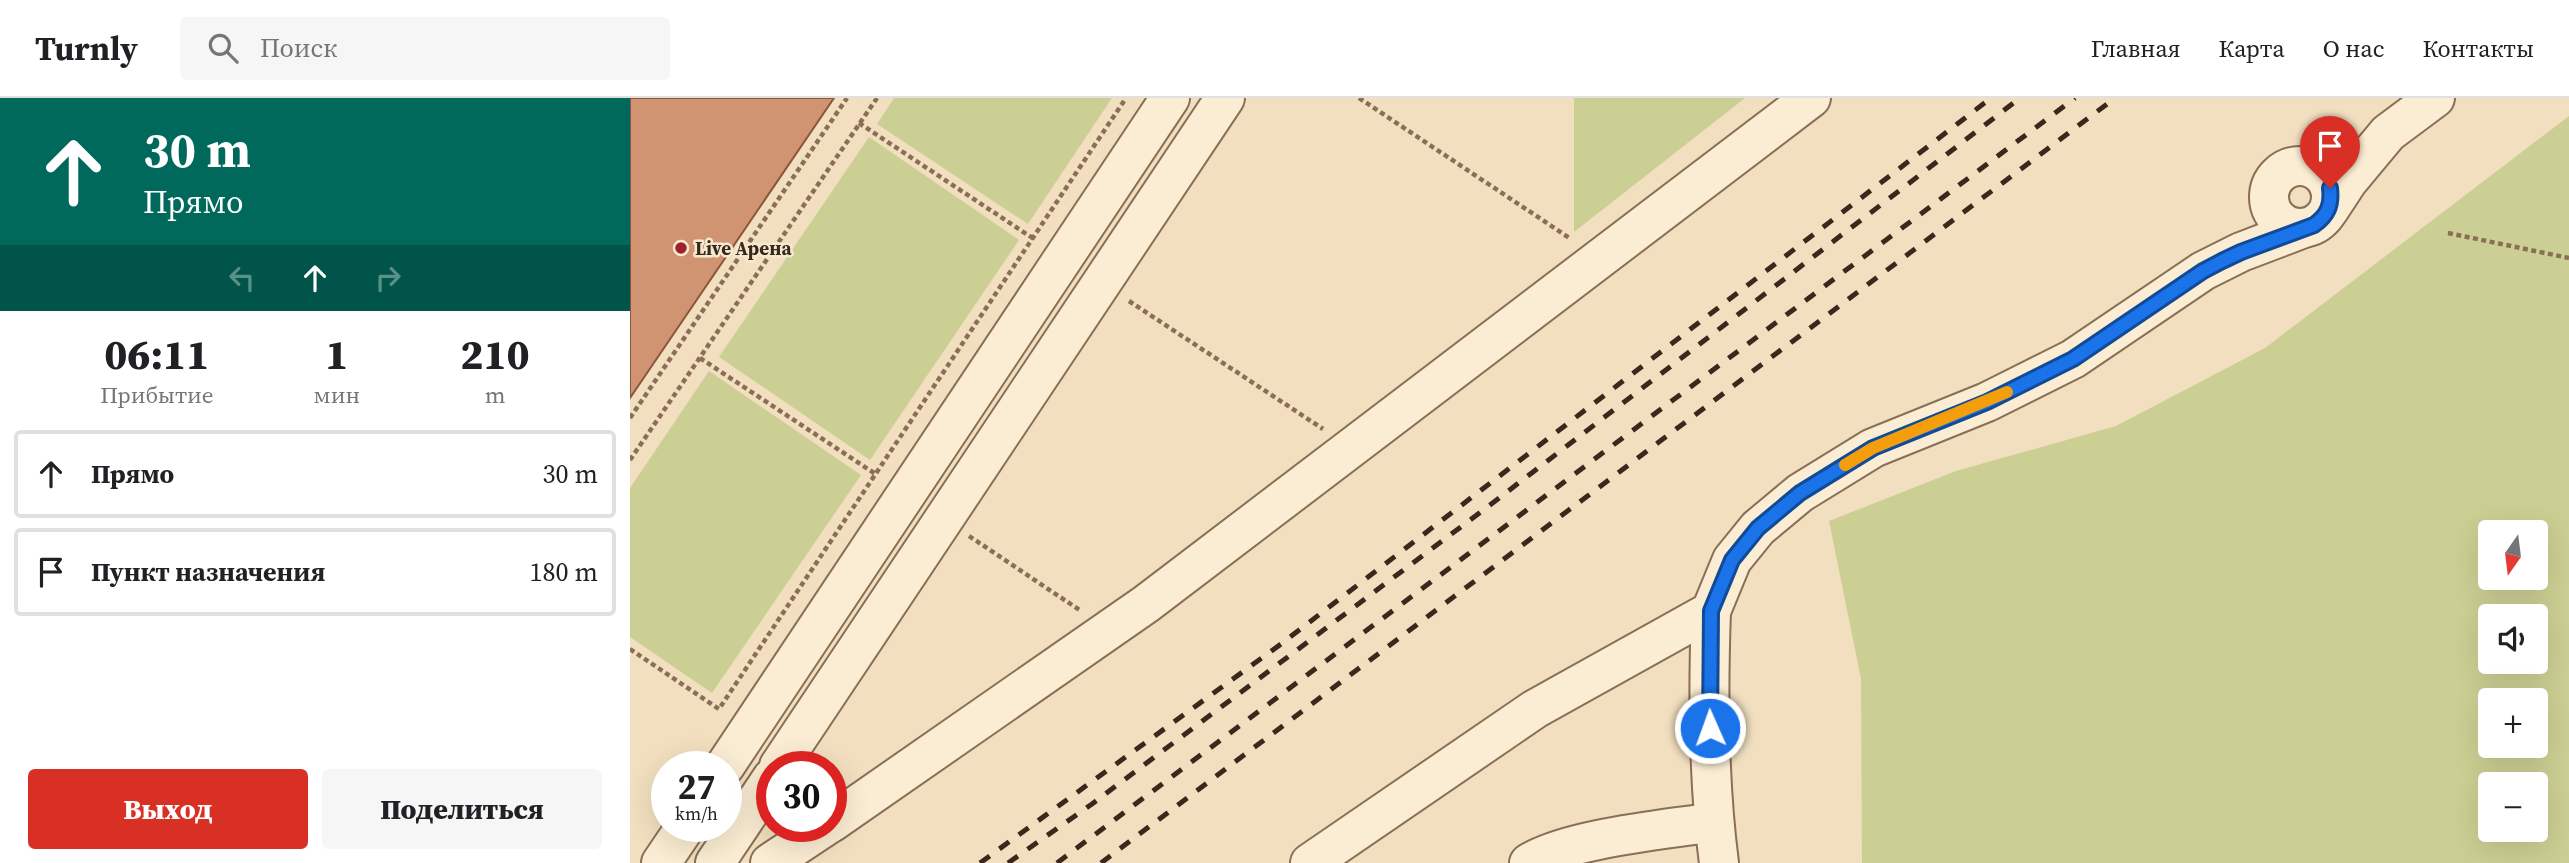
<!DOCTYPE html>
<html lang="ru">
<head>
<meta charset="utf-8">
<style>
  body { margin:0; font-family:"Source Serif 4",serif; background:#f6f6f6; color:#202124; height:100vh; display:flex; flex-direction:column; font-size:26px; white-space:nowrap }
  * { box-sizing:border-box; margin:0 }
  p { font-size:23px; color:#757577 }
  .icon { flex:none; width:38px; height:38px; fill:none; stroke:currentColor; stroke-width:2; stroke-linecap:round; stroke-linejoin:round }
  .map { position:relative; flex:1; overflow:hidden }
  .panel { display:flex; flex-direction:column; background:#fff; width:630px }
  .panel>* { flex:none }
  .top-card { background:#00695c; color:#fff; overflow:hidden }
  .needle { width:46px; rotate:194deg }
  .controls { position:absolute; left:1848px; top:422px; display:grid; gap:14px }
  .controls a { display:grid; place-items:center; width:70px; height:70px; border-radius:7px; background:#fff; box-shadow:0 7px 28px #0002; font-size:35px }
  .speed { position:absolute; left:21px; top:653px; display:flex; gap:14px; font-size:35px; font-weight:700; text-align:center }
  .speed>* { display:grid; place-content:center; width:91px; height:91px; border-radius:50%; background:#fff; box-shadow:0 7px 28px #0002; line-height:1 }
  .speed small { font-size:18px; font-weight:400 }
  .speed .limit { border:10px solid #d22; background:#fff; color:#111 }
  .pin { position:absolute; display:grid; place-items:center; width:60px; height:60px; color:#fff; margin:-72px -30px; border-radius:50% 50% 50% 0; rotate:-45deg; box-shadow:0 0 7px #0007 }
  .pin .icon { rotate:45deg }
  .me { position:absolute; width:77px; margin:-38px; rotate:358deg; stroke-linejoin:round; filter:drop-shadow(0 0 5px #0008) }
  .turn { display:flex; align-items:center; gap:24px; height:147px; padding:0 28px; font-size:32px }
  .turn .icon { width:91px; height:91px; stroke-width:2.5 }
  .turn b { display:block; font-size:49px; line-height:60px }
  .lanes { display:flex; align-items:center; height:66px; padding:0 28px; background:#0003; justify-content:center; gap:35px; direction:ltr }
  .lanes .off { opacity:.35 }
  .eta { display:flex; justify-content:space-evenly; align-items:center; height:119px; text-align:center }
  .eta b { font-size:42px; font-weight:800; line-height:49px }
  .button { display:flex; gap:14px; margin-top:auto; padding:14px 28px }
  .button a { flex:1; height:80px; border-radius:7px; background:#d93025; color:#fff; font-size:28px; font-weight:800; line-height:80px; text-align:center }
  .button a+a { background:#f6f6f6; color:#202124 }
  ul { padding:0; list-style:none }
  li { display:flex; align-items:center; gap:21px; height:88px; margin:0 14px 10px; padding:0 14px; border:4px solid #e0e0e0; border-radius:7px }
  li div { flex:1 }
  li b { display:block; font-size:26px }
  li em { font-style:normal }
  header { display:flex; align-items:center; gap:42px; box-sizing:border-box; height:98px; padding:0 35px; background:#fff; border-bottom:2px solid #e0e0e0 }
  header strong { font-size:33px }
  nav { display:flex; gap:38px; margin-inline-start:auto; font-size:24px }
  .search { width:490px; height:63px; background:#f6f6f6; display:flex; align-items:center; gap:18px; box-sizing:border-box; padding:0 24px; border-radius:7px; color:#757577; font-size:26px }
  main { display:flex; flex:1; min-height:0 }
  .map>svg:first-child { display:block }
  .green { fill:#cccf93; fill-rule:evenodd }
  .building { fill:#d19473; stroke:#8b563b; stroke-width:2 }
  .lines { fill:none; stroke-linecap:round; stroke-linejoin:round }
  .minor-casing { stroke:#8a6f56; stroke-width:42 }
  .path { stroke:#8a6f56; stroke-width:4.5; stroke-dasharray:5 3.5; stroke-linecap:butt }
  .minor { stroke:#fbedd3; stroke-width:38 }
  .rail { stroke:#39281c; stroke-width:5; stroke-dasharray:12 12; stroke-linecap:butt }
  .route-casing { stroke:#114b97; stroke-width:18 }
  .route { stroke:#1a73e8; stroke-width:12 }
  .slow { stroke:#f59e0b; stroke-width:12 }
  .poi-dot { fill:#9d232b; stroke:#f7e9cf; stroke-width:2.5 }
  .labels { text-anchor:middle; stroke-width:5; stroke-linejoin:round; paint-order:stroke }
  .poi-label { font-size:19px; font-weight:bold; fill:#39281c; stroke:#f7e9cf; text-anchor:start }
</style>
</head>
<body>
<header>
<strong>Turnly</strong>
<div class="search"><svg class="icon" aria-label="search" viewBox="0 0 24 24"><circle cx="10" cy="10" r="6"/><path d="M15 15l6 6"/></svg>Поиск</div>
<nav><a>Главная</a><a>Карта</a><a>О нас</a><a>Контакты</a></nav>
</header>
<main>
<section class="panel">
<div class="top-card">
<div class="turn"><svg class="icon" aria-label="ahead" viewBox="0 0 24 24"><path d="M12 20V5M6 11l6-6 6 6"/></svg><div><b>30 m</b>Прямо</div></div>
<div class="lanes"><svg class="icon off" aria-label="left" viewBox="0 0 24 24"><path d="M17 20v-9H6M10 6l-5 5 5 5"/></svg><svg class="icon" aria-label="ahead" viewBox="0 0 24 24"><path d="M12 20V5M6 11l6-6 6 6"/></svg><svg class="icon off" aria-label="right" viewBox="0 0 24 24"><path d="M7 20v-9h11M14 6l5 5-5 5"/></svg></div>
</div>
<div class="eta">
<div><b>06:11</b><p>Прибытие</p></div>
<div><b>1</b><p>мин</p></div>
<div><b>210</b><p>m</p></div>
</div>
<ul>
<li><svg class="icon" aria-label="ahead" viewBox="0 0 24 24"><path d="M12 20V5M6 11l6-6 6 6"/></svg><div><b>Прямо</b></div><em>30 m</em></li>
<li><svg class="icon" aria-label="arrive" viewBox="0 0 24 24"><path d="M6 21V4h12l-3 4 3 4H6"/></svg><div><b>Пункт назначения</b></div><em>180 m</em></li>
</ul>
<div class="button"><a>Выход</a><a>Поделиться</a></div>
</section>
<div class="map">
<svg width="1939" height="765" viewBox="0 0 1939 765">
  <rect width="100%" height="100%" fill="#f1dfbf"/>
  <g class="green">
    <path d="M 264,0 L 482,0 L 398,126 L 247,26 Z"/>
    <path d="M 944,0 L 1115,0 L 944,134 Z"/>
    <path d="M 1939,18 L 1939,765 L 1232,765 L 1231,581 L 1199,423 L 1326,373 L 1486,328 L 1635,250 ZM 1906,434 L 1906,480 L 1860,480 L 1860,434 ZM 1906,518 L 1906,564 L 1860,564 L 1860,518 ZM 1906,602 L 1906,648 L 1860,648 L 1860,602 ZM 1906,686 L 1906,732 L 1860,732 L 1860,686 Z"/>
    <path d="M 239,39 L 389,142 L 240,362 L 89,259 Z"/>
    <path d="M 79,273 L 231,377 L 82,595 L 0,539 L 0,390 Z"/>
  </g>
  <path class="building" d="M 0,0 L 204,0 L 0,300 Z"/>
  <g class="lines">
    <defs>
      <g id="minor">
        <circle cx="1670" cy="99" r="31"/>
        <path d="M 1699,112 L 1718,83 L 1758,35 L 1805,0"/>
        <path d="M 1081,513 C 1078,596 1078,682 1089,765"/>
        <path d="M 95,668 L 540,0"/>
        <path d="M 149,668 L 595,0"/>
        <path d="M 201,725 L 516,506 L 1181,0"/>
        <path d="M 31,765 L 56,728"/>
        <path d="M 85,765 L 142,680"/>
        <path d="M 140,765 L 196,728"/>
        <path d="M 680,765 L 905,611 L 1081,513 L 1102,462 L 1128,430 L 1170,395 L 1243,350 L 1357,304 L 1443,261 L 1573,173 L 1611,154 L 1674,130"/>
        <path d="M 899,765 C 941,740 1033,732 1084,724"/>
      </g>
    </defs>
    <use href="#minor" class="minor-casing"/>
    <g class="path">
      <path d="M 729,0 L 941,141"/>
      <path d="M 229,25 L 404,141"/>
      <path d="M 1818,135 L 1939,160"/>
      <path d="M 499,203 L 693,331"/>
      <path d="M 70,260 L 247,377"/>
      <path d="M 0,320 L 217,0"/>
      <path d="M 0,362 L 247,0"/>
      <path d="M 339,438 L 451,513"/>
      <path d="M 0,551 L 89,611 L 496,0"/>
    </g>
    <use href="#minor" class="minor"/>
    <g class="rail">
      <path d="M 350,765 L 651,546 L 1361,0"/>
      <path d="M 378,765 L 462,706 L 860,407 L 1390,0"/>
      <path d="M 427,765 L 1445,0"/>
      <path d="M 471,765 L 1485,0"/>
    </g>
  </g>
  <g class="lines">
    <defs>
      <path id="route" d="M 1080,630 L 1081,513 L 1102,462 L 1128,430 L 1170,395 L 1243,350 L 1357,304 L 1443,261 L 1573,173 L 1592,163 L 1611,154 L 1684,127 C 1698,117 1702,107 1700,90"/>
    </defs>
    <use href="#route" class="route-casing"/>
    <use href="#route" class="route"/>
    <path class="slow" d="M 1215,367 L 1243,350 L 1377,294"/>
  </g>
  <circle class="poi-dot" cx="51" cy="150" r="7"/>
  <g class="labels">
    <g class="poi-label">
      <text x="65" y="157">Live Арена</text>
    </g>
  </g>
</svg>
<div class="controls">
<a><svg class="needle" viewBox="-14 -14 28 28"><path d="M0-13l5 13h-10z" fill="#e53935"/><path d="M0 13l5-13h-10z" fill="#757577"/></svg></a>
<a><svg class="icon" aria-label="sound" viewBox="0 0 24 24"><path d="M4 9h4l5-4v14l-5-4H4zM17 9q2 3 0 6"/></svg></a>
<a>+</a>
<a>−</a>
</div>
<div class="speed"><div>27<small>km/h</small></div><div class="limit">30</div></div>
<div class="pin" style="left:1700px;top:90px;background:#d93025"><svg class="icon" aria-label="arrive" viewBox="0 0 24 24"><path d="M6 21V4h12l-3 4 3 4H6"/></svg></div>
<svg class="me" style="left:1080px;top:630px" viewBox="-20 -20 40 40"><circle r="17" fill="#1a73e8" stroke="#fff" stroke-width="3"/><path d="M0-11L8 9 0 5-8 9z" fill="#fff"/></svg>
</div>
</main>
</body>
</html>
